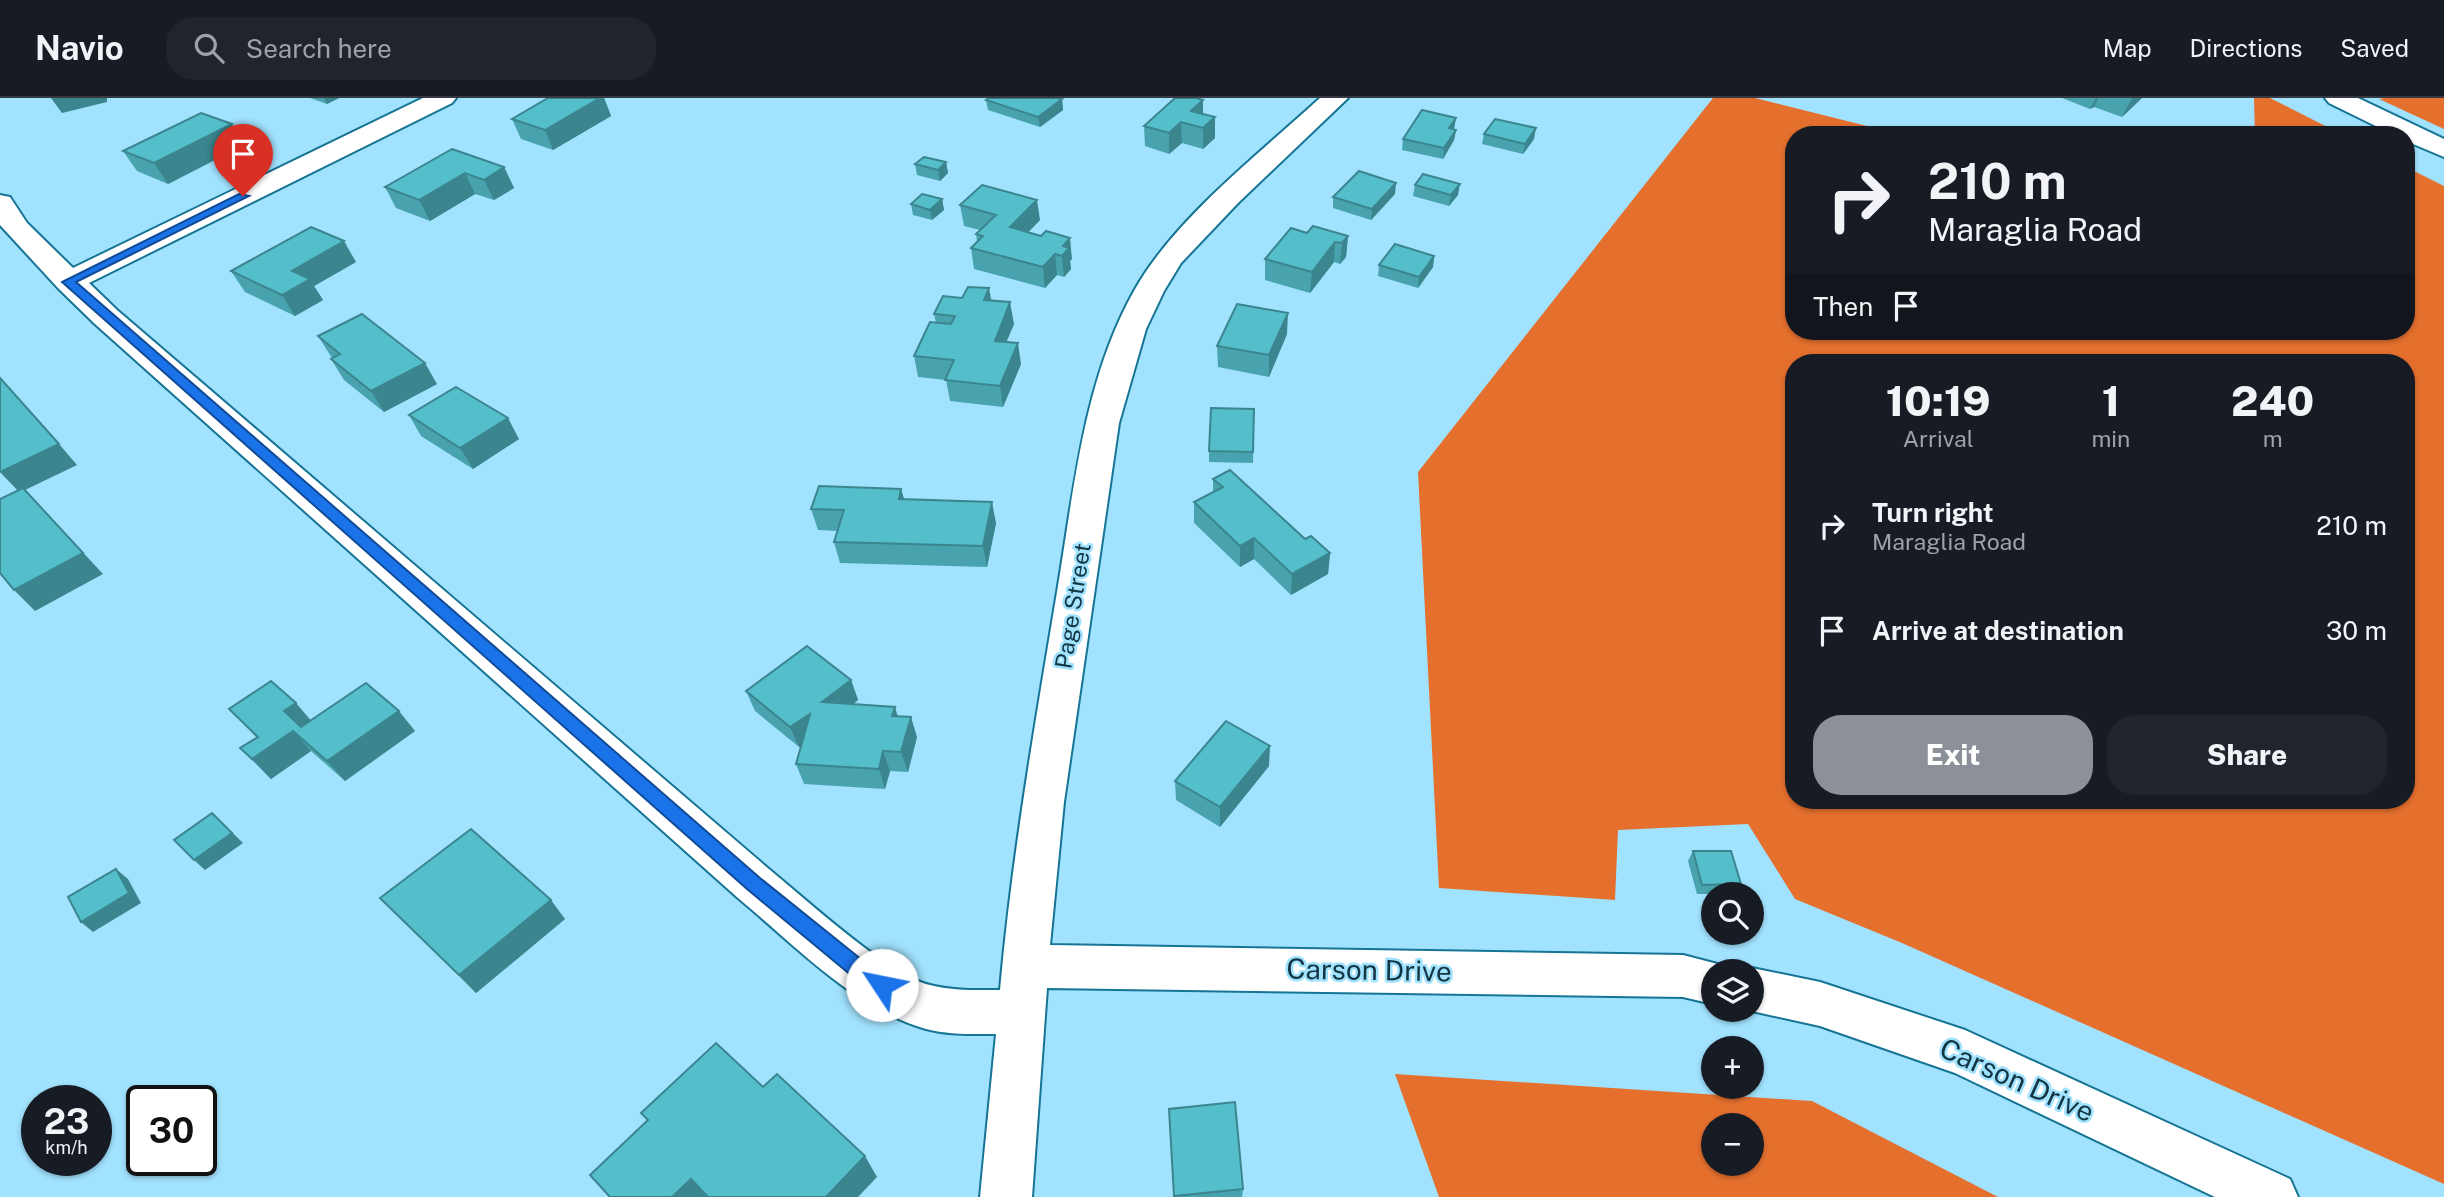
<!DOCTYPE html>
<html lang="en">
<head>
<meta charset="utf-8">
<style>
  body { margin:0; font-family:"Public Sans",sans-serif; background:#20242c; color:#f1f3f6; height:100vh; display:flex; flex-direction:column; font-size:26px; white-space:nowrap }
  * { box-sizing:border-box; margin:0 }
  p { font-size:23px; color:#9ea1a6 }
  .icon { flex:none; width:38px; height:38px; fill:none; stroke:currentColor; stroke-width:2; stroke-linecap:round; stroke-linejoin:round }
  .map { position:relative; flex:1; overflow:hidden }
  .details { position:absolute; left:1785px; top:256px; width:630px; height:455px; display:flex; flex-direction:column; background:#171b24; border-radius:28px; box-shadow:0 2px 5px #0004 }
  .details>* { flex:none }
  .banner { position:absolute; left:1785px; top:28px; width:630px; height:214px; border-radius:28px; box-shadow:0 2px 5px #0004; background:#171b24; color:#f1f3f6; overflow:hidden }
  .tools { position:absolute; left:1701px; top:784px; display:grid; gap:14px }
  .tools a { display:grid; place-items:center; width:63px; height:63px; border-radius:50%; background:#171b24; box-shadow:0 2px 5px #0004; font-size:35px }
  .speed { position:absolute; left:21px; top:987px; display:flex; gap:14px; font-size:35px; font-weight:700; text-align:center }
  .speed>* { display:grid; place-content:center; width:91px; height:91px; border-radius:50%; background:#171b24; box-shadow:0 2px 5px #0004; line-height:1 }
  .speed small { font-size:18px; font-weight:400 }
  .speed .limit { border:4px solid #111; border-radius:10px; background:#fff; color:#111 }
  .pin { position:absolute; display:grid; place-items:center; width:60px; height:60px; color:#fff; margin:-72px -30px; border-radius:50% 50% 50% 0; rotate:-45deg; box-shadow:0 0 7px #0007 }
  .pin .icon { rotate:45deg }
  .me { position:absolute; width:77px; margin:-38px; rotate:304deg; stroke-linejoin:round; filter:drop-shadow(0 0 5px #0008) }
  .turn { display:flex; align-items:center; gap:24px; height:147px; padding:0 28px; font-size:32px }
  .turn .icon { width:91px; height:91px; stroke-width:2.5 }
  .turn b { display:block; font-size:49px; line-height:60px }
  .then { display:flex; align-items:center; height:66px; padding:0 28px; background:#0003; gap:14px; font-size:26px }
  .eta { display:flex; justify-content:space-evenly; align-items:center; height:119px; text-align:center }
  .eta b { font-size:42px; font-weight:800; line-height:49px }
  .button { display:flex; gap:14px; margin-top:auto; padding:14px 28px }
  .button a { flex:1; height:80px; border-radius:28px; background:#8c9099; color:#fff; font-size:28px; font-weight:800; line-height:80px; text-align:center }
  .button a+a { background:#20242c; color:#f1f3f6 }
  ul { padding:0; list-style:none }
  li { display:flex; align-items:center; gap:21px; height:105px; padding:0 28px }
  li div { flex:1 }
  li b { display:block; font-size:26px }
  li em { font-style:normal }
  header { display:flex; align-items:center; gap:42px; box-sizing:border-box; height:98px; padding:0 35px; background:#171b24; border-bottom:2px solid #363941 }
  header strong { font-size:33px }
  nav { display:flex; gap:38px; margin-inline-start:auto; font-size:24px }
  .search { width:490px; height:63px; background:#20242c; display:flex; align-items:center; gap:18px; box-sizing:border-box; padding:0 24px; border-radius:28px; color:#9ea1a6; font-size:26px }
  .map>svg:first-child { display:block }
  .forest { fill:#e5702e; fill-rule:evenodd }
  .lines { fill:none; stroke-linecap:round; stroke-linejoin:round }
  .minor-casing { stroke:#167494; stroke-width:4 }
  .minor { fill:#fff; fill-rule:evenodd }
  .wall { fill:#48a3af }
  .shaded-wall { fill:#3b858e }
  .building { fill:#54becb; stroke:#3b858e; stroke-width:2 }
  .route { fill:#1a73e8; stroke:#114b97; stroke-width:2 }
  .labels { text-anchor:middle; stroke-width:5; stroke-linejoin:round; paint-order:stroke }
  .street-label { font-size:23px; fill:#133644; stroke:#a1e2fe }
  .near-street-label { font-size:28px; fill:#133644; stroke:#a1e2fe }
</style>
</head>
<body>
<header>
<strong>Navio</strong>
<div class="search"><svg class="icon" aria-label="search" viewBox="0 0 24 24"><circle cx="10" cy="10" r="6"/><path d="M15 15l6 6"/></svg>Search here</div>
<nav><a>Map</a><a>Directions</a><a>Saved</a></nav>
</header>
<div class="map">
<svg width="2444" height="1099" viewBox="0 0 2444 1099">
  <rect width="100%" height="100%" fill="#a1e2fe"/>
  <g class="forest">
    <path d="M 1713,0 L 1755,0 L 1903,37 L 1794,37 L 1794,233 L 2406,233 L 2406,69 L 2444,88 L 2444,1086 L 1902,845 L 1795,801 L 1748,726 L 1618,732 L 1615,802 L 1439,790 L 1418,374 ZM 1794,264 L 2406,264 L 2406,702 L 1794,702 Z"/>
    <path d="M 2254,0 L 2270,0 L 2343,37 L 2255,37 Z"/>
    <path d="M 2444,0 L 2444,31 L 2379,1 L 2385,0 Z"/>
    <path d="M 1395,976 L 1812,1003 L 1998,1099 L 1439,1099 ZM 1713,1027 L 1752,1027 L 1752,1066 L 1713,1066 Z"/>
  </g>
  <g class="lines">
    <defs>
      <g id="minor">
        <path d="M 423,0 L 456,0 L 452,5 L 89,185 L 117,212 L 770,772 C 807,802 888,877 930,887 C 953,893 977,892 1000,892 C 1012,758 1035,626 1057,494 C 1074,393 1083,284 1134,193 C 1174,121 1259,56 1320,0 L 1348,0 L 1238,105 L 1181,165 L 1164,193 L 1146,231 L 1119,325 L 1064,704 L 1050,847 L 1683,857 L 1729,869 L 1732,873 L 1713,873 L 1713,906 L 1683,899 L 1047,890 L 1032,1099 L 980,1099 L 996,936 C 973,936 949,937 926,931 C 853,910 795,847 738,800 L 95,226 L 58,190 L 0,127 L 0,97 L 10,99 L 27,125 L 73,170 Z"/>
        <path d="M 2325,0 L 2358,0 L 2444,41 L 2444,59 L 2406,43 L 2406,37 L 2394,37 L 2329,5 Z"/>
        <path d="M 1752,870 L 1820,884 L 1965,932 L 2290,1081 L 2298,1099 L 2215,1099 L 1955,975 L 1820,928 L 1747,912 L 1752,912 L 1752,873 L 1744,873 Z"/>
      </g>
    </defs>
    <use href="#minor" class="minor-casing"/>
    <use href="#minor" class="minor"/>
  </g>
  <g class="wall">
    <path d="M 310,0 L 339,0 L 327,6 Z"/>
    <path d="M 548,0 L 604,0 L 611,18 L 553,52 L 521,41 L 512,21 Z"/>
    <path d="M 2062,0 L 2142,0 L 2122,19 L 2094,9 L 2090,11 Z"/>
    <path d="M 1062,1 L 1063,12 L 1040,29 L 988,12 L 986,2 Z"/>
    <path d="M 1215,19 L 1215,40 L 1203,51 L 1182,45 L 1169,56 L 1145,48 L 1144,28 Z"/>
    <path d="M 1456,20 L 1454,31 L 1456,32 L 1454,42 L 1443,61 L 1402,52 L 1403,41 Z"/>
    <path d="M 1484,36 L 1534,41 L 1523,56 L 1482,46 Z"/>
    <path d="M 244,47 L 168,86 L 137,73 L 123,53 Z"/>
    <path d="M 452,51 L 504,69 L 514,90 L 494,102 L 475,96 L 430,123 L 396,110 L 385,89 Z"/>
    <path d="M 946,64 L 948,75 L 940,83 L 917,77 L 915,66 Z"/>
    <path d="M 1415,87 L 1458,97 L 1449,108 L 1413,98 Z"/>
    <path d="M 1395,96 L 1371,122 L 1333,110 L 1333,99 Z"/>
    <path d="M 942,101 L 944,112 L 932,122 L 913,117 L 911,106 Z"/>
    <path d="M 960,107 L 1040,122 L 1028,134 L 1072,161 L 1070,163 L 1071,171 L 1064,179 L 1057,177 L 1045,190 L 974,171 L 971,150 L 977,143 L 976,136 L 980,132 L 964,128 Z"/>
    <path d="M 1307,135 L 1348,138 L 1346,159 L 1340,166 L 1334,164 L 1310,195 L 1265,182 L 1265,161 Z"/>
    <path d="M 1434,158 L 1433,169 L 1418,190 L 1378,178 L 1379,167 Z"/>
    <path d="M 356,164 L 314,188 L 323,202 L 295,218 L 245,194 L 231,173 Z"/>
    <path d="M 962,200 L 991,203 L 1014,226 L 1006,244 L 1021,266 L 1003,309 L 950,303 L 946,282 L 918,279 L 914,258 L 936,225 L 934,216 Z"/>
    <path d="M 1287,236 L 1269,279 L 1218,269 L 1217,248 Z"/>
    <path d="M 318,238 L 437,286 L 384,314 L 344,282 L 331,261 L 332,260 Z"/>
    <path d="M 1254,311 L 1253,365 L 1209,364 L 1209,353 Z"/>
    <path d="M 409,317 L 519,341 L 473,371 L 421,338 Z"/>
    <path d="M 1213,381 L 1305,441 L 1330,455 L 1328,476 L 1291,497 L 1254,461 L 1240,469 L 1194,425 L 1194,404 L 1213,394 Z"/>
    <path d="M 901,391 L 904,401 L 996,425 L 987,469 L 840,465 L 834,444 L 837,433 L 818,432 L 811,411 Z"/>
    <path d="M 851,582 L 858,602 L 853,606 L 898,618 L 917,639 L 908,674 L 890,673 L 885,691 L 804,686 L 796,666 L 801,647 L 799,649 L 755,613 L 746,593 Z"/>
    <path d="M 229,611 L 311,623 L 415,633 L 345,683 L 311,653 L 271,681 L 240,650 L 257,640 Z"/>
    <path d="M 1269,668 L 1220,729 L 1176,702 L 1175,683 Z"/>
    <path d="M 1693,753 L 1741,786 L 1736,796 L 1697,796 L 1688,763 Z"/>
    <path d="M 380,800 L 565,821 L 476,895 Z"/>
    <path d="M 1169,1011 L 1243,1091 L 1242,1099 L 1174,1099 Z"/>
  </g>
  <g class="shaded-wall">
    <path d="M 51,0 L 107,0 L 107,4 L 62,15 Z"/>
    <path d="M 324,0 L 339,0 L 327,6 Z"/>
    <path d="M 600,0 L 604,0 L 611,18 L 553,52 L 545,32 Z"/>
    <path d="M 2096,0 L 2098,0 L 2094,9 L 2090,11 Z"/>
    <path d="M 2132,0 L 2142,0 L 2122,19 Z"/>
    <path d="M 1062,1 L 1063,12 L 1040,29 L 1038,19 Z"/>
    <path d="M 1203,2 L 1203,22 L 1191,13 Z"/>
    <path d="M 1215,19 L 1215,40 L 1203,51 L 1203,30 Z"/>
    <path d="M 1456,20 L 1454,30 L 1448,41 L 1449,30 Z"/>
    <path d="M 1181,24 L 1182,45 L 1169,56 L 1169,35 Z"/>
    <path d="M 232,26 L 244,47 L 168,86 L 154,65 Z"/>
    <path d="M 1536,30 L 1534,41 L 1523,56 L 1525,46 Z"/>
    <path d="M 1456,32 L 1454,42 L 1443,61 L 1444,50 Z"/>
    <path d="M 946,64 L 948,75 L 940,83 L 938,72 Z"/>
    <path d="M 504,69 L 514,90 L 494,102 L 484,82 Z"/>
    <path d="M 465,75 L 475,96 L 430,123 L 419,102 Z"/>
    <path d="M 1396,85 L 1395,96 L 1371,122 L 1372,111 Z"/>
    <path d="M 1460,86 L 1458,97 L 1449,108 L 1451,97 Z"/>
    <path d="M 942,101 L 944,112 L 932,122 L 930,112 Z"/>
    <path d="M 1037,102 L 1040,122 L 1013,150 L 1010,129 Z"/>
    <path d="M 1348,138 L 1346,159 L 1340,166 L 1342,145 Z"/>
    <path d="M 1070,140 L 1072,161 L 1070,163 L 1071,171 L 1064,179 L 1062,158 L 1063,148 Z"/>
    <path d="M 344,143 L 356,164 L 314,188 L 323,202 L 295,218 L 282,197 L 292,173 Z"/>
    <path d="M 1335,144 L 1334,164 L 1310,195 L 1312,174 Z"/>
    <path d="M 1055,156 L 1057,177 L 1045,190 L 1043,169 Z"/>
    <path d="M 1434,158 L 1433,169 L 1418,190 L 1419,179 Z"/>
    <path d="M 989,190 L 993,211 L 984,202 Z"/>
    <path d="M 1010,204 L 1014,226 L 998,264 L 995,243 Z"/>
    <path d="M 1288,215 L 1287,236 L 1269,279 L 1269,257 Z"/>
    <path d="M 1018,245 L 1021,266 L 1003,309 L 1000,288 Z"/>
    <path d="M 425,265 L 437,286 L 384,314 L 371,293 Z"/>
    <path d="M 508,320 L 519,341 L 473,371 L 460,350 Z"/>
    <path d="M 59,346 L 77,367 L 25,392 L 103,476 L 35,513 L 14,492 L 20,395 L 0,374 Z"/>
    <path d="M 901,391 L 907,412 L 899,401 Z"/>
    <path d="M 992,404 L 996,425 L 987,469 L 983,448 Z"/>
    <path d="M 1254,440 L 1254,461 L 1240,469 L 1240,448 Z"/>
    <path d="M 1330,455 L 1328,476 L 1291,497 L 1292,476 Z"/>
    <path d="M 851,582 L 858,602 L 830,625 L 822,604 Z"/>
    <path d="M 296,605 L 313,625 L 302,633 L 284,613 Z"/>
    <path d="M 895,609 L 901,629 L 892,618 Z"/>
    <path d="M 399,613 L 415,633 L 345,683 L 327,663 Z"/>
    <path d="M 810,616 L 818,636 L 799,649 L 790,629 Z"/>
    <path d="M 911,619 L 917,639 L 908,674 L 901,654 Z"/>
    <path d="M 293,633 L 311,653 L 271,681 L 252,661 Z"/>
    <path d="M 1270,648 L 1269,668 L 1220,729 L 1220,709 Z"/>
    <path d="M 883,653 L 890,673 L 885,691 L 879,671 Z"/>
    <path d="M 212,715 L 243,745 L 205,772 L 194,762 Z"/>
    <path d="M 116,771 L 128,781 L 141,805 L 93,834 L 81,824 Z"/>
    <path d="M 551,802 L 565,821 L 476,895 L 459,877 Z"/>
    <path d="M 865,1058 L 877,1079 L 858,1099 L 826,1099 Z"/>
    <path d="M 691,1081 L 707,1099 L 672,1099 Z"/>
  </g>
  <g class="building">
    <path d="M 548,0 L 600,0 L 545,32 L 512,21 Z"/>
    <path d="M 989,0 L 1057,0 L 1062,1 L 1038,19 L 986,2 Z"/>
    <path d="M 1175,0 L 1196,0 L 1203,2 L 1191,13 L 1215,19 L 1203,30 L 1181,24 L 1169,35 L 1144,28 Z"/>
    <path d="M 1422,12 L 1456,20 L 1449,30 L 1456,32 L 1444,50 L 1403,41 Z"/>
    <path d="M 201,15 L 232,26 L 154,65 L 123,53 Z"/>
    <path d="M 1495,21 L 1536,30 L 1525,46 L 1484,36 Z"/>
    <path d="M 452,51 L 504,69 L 484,82 L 465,75 L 419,102 L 385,89 Z"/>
    <path d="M 924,59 L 946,64 L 938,72 L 915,66 Z"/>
    <path d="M 1359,73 L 1396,85 L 1372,111 L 1333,99 Z"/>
    <path d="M 1423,76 L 1460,86 L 1451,97 L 1415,87 Z"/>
    <path d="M 982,87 L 1037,102 L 1010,129 L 1041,138 L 1046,133 L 1070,140 L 1063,148 L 1069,150 L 1062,158 L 1055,156 L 1043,169 L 971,150 L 983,138 L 976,136 L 996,117 L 960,107 Z"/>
    <path d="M 922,96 L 942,101 L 930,112 L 911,106 Z"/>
    <path d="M 1313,128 L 1348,138 L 1342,145 L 1335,144 L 1312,174 L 1265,161 L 1291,130 L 1307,135 Z"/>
    <path d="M 311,129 L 344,143 L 292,173 L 310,181 L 282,197 L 231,173 Z"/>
    <path d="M 1395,146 L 1434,158 L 1419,179 L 1379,167 Z"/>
    <path d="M 968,189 L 989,190 L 984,202 L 1010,204 L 995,243 L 1018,245 L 1000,288 L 945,282 L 954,262 L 914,258 L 930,224 L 951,226 L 955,218 L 934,216 L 943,198 L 962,200 Z"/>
    <path d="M 1237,206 L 1288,215 L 1269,257 L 1217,248 Z"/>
    <path d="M 362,216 L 425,265 L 371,293 L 331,261 L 340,256 L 318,238 Z"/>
    <path d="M 0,280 L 59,346 L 0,374 Z"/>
    <path d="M 456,289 L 508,320 L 460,350 L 409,317 Z"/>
    <path d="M 1211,310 L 1254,311 L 1253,354 L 1209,353 Z"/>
    <path d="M 1230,372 L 1305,441 L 1311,438 L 1330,455 L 1292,476 L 1254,440 L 1240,448 L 1194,404 L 1223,389 L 1213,381 Z"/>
    <path d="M 819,388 L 901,391 L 899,401 L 992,404 L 983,448 L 834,444 L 844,412 L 811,411 Z"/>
    <path d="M 23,390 L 83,455 L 14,492 L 0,475 L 0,401 Z"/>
    <path d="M 807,548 L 851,582 L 822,604 L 895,609 L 892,618 L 911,619 L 901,654 L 883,653 L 879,671 L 796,666 L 810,616 L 790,629 L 746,593 Z"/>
    <path d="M 271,583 L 296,605 L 284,613 L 301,629 L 366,585 L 399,613 L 327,663 L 293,633 L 252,661 L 240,650 L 258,639 L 229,611 Z"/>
    <path d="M 1226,623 L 1270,648 L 1220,709 L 1175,683 Z"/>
    <path d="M 212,715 L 232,735 L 194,762 L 174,742 Z"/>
    <path d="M 471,731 L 551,802 L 459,877 L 380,800 Z"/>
    <path d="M 1693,753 L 1731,753 L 1741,786 L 1702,787 Z"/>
    <path d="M 116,771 L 129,795 L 81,824 L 68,799 Z"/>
    <path d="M 716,945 L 763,989 L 777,976 L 865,1058 L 826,1099 L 708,1099 L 691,1081 L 672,1099 L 610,1099 L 590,1077 L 648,1022 L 641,1015 Z"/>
    <path d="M 1235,1004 L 1243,1091 L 1174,1098 L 1169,1011 Z"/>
  </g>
  <path class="route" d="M 239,96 L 249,98 L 76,184 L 760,780 L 872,870 L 889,880 L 892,887 L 889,893 L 882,896 L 858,883 L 747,791 L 62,184 Z"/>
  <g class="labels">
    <g class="street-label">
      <text transform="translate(1073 508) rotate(-81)" y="8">Page Street</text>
    </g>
    <g class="near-street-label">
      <text transform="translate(1369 872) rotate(1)" y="10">Carson Drive</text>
      <text transform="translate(2017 982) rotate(24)" y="10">Carson Drive</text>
    </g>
  </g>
</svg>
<div class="tools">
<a><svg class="icon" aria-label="search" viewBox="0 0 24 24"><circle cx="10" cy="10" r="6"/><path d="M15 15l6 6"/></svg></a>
<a><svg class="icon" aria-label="layers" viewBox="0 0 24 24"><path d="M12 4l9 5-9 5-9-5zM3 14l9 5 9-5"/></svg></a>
<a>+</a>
<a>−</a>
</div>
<div class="speed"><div>23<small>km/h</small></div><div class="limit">30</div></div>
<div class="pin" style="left:243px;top:98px;background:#d93025"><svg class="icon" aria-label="arrive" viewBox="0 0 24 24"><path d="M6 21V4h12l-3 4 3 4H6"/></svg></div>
<svg class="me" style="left:882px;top:887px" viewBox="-20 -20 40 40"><circle r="19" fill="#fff"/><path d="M0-13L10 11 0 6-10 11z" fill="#1a73e8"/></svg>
<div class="banner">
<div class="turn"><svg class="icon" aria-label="right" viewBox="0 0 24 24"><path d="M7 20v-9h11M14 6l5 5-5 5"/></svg><div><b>210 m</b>Maraglia Road</div></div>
<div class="then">Then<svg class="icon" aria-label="arrive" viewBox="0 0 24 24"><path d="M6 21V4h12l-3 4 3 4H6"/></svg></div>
</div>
<section class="details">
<div class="eta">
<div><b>10:19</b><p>Arrival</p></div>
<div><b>1</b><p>min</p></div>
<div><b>240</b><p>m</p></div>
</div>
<ul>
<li><svg class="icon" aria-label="right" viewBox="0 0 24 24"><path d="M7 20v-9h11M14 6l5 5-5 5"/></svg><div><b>Turn right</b><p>Maraglia Road</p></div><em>210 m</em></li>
<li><svg class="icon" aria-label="arrive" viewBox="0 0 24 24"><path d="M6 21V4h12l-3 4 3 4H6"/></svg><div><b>Arrive at destination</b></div><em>30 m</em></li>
</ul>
<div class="button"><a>Exit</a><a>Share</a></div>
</section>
</div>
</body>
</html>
